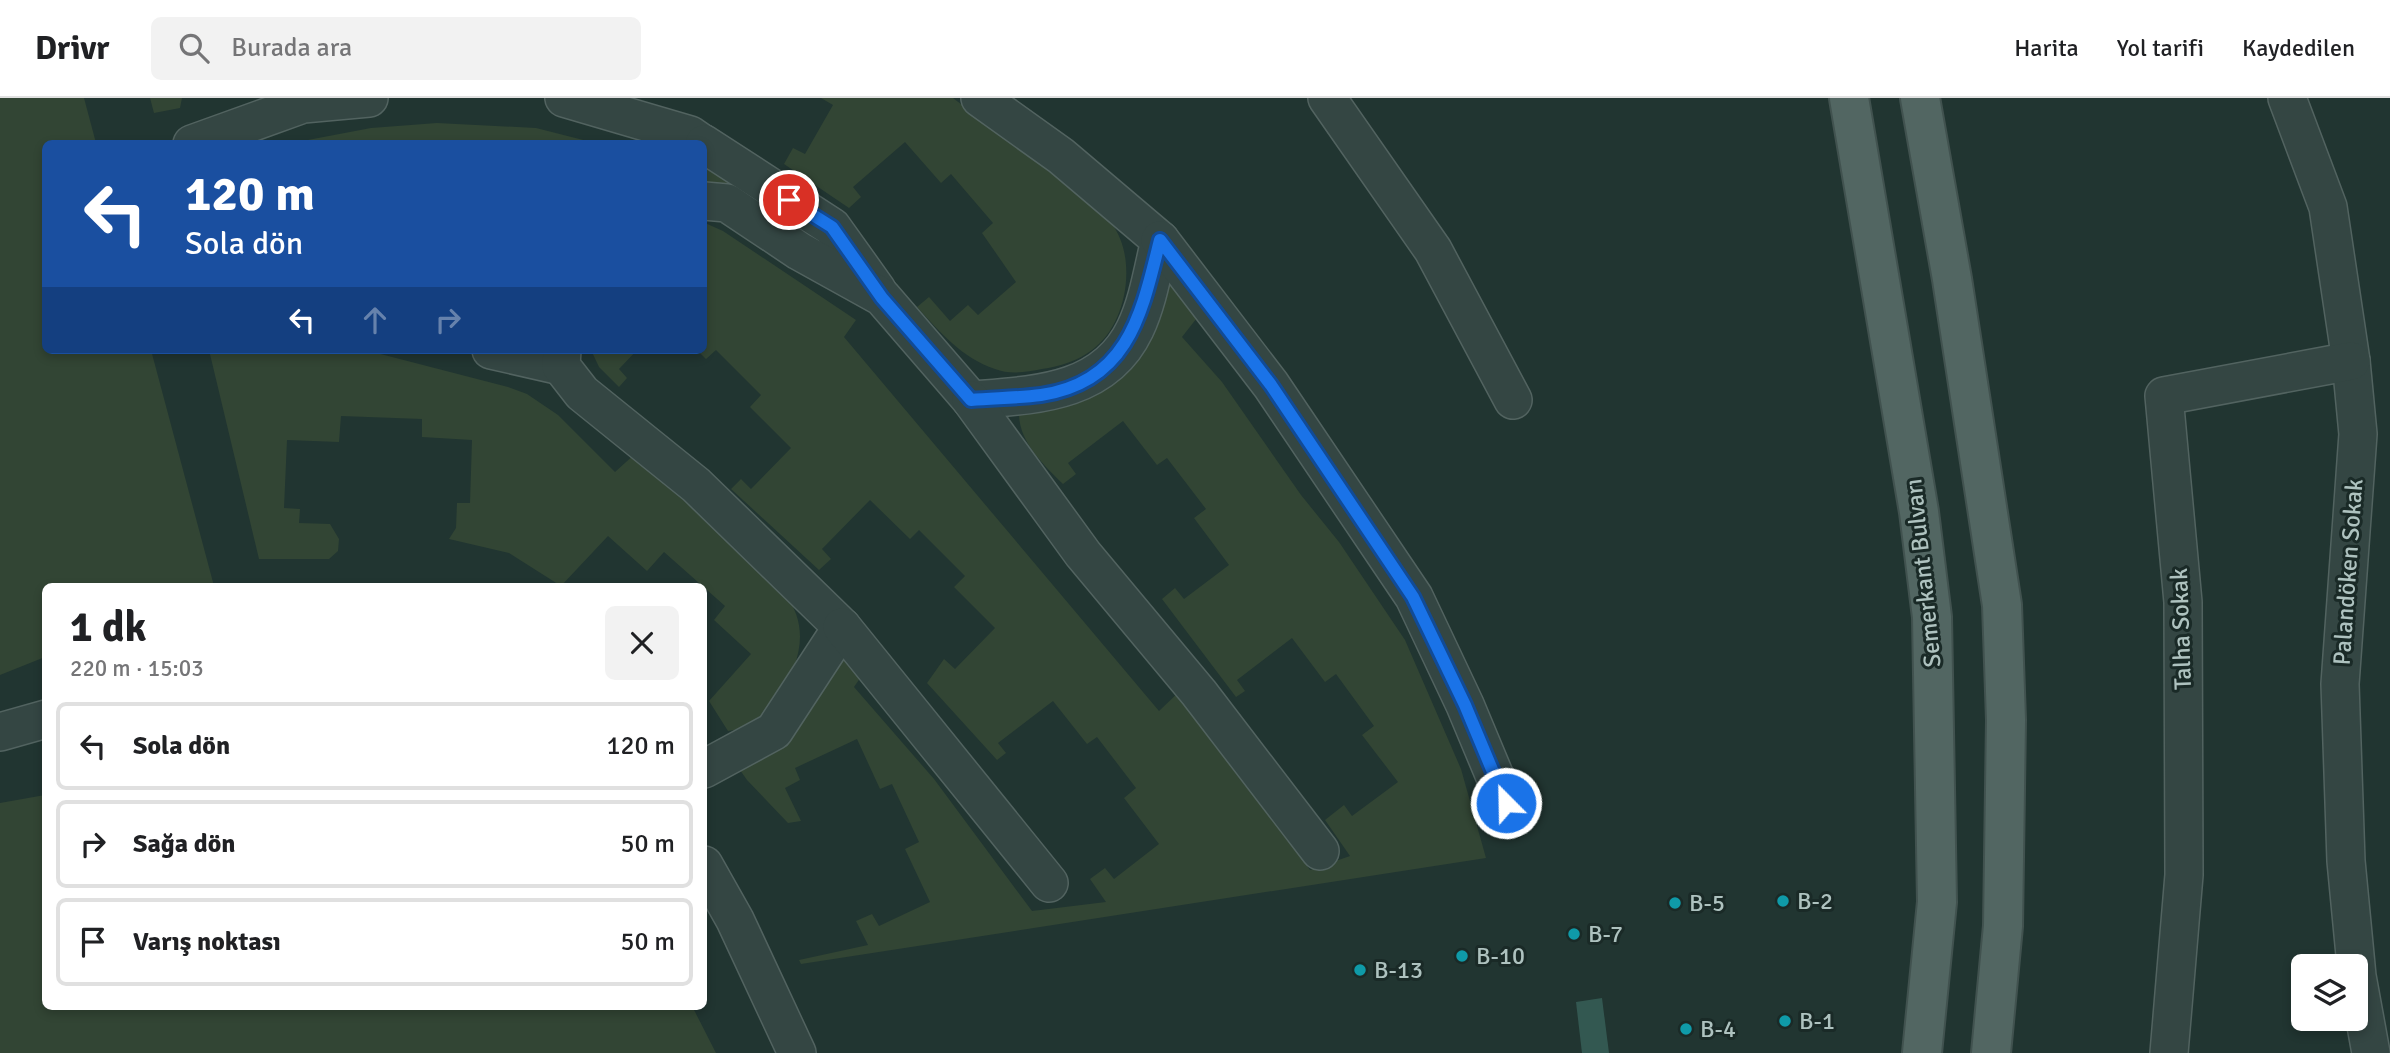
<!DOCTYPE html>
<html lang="tr">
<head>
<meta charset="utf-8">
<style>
  body { margin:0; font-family:Signika,sans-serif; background:#f2f2f2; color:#202124; height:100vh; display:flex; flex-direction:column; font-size:26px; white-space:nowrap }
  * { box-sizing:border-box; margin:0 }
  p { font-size:23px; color:#757577 }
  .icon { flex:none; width:38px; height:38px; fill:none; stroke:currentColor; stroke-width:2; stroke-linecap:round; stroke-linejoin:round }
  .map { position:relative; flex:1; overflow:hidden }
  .side { position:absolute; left:42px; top:485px; width:665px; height:427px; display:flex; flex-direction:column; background:#fff; border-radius:10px; box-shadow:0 4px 10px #0003 }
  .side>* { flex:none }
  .guide { position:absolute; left:42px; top:42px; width:665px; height:214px; border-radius:10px; box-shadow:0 4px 10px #0003; background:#1a4fa0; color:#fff; overflow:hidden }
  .tools { position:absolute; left:2291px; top:856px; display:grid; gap:14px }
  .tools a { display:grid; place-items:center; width:77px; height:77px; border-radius:10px; background:#fff; box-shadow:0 4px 10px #0003; font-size:35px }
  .pin { position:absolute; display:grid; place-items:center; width:60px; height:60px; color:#fff; margin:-30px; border:4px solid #fff; border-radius:50%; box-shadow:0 2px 7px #0007 }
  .me { position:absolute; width:77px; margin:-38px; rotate:337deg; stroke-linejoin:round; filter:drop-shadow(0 0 5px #0008) }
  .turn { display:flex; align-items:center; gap:24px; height:147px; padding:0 28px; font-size:32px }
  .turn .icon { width:91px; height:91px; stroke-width:2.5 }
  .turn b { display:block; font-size:49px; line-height:60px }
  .lanes { display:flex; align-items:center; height:66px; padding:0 28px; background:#0003; justify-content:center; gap:35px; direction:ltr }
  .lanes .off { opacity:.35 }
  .round { display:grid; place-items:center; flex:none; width:74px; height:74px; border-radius:10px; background:#f2f2f2 }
  .head { display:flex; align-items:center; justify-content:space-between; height:119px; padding:0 28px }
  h1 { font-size:42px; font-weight:800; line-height:52px }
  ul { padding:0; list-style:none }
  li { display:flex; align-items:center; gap:21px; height:88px; margin:0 14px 10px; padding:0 14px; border:4px solid #e0e0e0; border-radius:10px }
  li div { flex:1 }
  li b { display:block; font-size:26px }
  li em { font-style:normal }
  header { display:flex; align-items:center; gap:42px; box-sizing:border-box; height:98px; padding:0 35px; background:#fff; border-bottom:2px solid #e0e0e0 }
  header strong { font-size:33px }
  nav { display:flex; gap:38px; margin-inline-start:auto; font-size:24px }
  .search { width:490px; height:63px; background:#f2f2f2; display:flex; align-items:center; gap:18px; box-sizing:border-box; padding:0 24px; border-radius:10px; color:#757577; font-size:26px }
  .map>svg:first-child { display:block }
  .green { fill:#324534 }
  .water { fill:#335851 }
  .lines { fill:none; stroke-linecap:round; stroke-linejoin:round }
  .minor-casing { stroke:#526360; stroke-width:40 }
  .major-casing { stroke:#41524f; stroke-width:42 }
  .minor { stroke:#344643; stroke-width:37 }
  .major { stroke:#526662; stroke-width:38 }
  .route-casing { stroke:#114b97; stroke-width:18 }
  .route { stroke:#1a73e8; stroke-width:12 }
  .culture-dot { fill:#0f9aa8; stroke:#1a2a27; stroke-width:2.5 }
  .labels { text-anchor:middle; stroke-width:6; stroke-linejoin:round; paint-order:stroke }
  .street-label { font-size:24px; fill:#aec2bf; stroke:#1a2a27 }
  .poi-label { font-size:24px; fill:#aec2bf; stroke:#1a2a27; text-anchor:start }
</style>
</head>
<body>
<header>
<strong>Drivr</strong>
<div class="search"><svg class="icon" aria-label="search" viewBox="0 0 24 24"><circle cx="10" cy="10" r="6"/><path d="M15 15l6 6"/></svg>Burada ara</div>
<nav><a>Harita</a><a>Yol tarifi</a><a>Kaydedilen</a></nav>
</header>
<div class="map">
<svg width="2390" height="955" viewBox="0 0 2390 955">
  <rect width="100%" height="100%" fill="#213531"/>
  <g class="green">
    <path d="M 0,0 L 84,0 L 96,45 L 46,46 L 46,252 L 151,252 L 214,488 L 46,488 L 45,559 L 0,577 Z"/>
    <path d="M 150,0 L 182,0 L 180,10 L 154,15 Z"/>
    <path d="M 821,0 L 953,0 L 1093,107 C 1099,113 1107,119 1112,126 C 1138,161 1127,227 1092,252 C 1079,262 1059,269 1042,271 C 1027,274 1010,277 995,271 C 962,260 940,234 917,209 L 929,199 L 950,223 L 968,207 L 978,217 L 1016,184 L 982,135 L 993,125 L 951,76 L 941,85 L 905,44 L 853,89 L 861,99 L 849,110 L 784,66 L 793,50 L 805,56 L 833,7 Z"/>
    <path d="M 437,25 L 536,30 L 595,45 L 292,45 L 371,30 Z"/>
    <path d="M 704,63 L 805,126 L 828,149 L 704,88 Z"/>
    <path d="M 705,125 L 723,133 L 856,222 L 844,239 L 1159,613 L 1181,592 L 1310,772 L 1350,758 L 1325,722 L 1344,707 L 1352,718 L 1398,684 L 1362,637 L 1374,628 L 1336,576 L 1325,584 L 1292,540 L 1237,582 L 1245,593 L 1236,599 L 1162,501 L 1175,490 L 1184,501 L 1229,467 L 1194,420 L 1206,411 L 1167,360 L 1157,367 L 1123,323 L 1068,365 L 1076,376 L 1063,386 C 1044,367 1020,345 1019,317 L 1022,314 C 1050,307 1082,304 1107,289 C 1135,273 1152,215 1166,186 L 1173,185 L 1200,216 L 1182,239 L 1222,284 L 1301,397 L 1339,444 L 1405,542 L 1461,671 L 1486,760 L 801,866 L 799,862 L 868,847 L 856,823 L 872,816 L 879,828 L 930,804 L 905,751 L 919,744 L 892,686 L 880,691 L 857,641 L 795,670 L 800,682 L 785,690 L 801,723 L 788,725 L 747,682 L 733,662 L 786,639 L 801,626 L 841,553 L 867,570 L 854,589 L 934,681 L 1032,813 L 1106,804 L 1090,781 L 1105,770 L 1114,781 L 1159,746 L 1124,700 L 1136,690 L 1097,639 L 1087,646 L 1053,603 L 998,645 L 1006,655 L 997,662 L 927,585 L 944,561 L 955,571 L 995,530 L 954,489 L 965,478 L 919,432 L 910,441 L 870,402 L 822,451 L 831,461 L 819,472 L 731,391 L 741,381 L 751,391 L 791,350 L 750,309 L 761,297 L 716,252 L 706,261 L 697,252 L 704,252 Z"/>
    <path d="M 209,252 L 365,252 L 508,289 L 527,296 L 558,317 L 615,374 L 636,355 L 784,494 C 811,530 800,564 779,599 C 775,607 771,617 764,622 C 753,629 741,631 728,633 L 709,603 L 751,556 L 714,522 L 725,508 L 664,454 L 647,473 L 608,438 L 561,488 L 509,455 L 449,441 L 456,430 L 457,405 L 470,405 L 472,342 L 422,339 L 422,321 L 341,318 L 339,344 L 287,342 L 284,410 L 300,411 L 299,425 L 330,426 L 339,441 L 338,453 L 329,461 L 259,461 Z"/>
    <path d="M 591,252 L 637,252 L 619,271 L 627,280 L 619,289 L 599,269 Z"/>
    <path d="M 45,697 L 46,908 L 692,908 L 716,955 L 0,955 L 0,705 Z"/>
  </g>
  <path class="water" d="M 1602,900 L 1609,955 L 1582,955 L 1576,904 Z"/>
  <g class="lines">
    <defs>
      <g id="minor">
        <path d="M 564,0 L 690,37 L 703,46"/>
        <path d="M 1327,0 L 1433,152 L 1513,302"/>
        <path d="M 2287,0 L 2328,109 L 2351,263 L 2358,336 L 2340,586 L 2346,763 L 2357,878 L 2371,955"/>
        <path d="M 192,46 L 303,6 L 369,0"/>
        <path d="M 704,46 L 832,129 L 877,192"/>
        <path d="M 704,103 L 727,105 L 799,153 L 882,199 L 971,302 C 1034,297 1104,296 1135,231 C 1148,204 1153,171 1160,142 L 1061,58 L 980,0"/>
        <path d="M 1160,142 L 1271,287 L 1414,499 L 1465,607 L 1506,705"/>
        <path d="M 491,252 L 561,268"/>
        <path d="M 562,252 L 561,268 L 582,295 L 696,387 L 842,529 L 774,633 L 704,671"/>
        <path d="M 971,302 L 1083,456 L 1199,595 L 1320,753"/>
        <path d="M 842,529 L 1049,785"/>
        <path d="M 0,634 L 46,621"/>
        <path d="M 704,767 L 735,822 L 797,955"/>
        <path d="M 2169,955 L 2184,777 L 2183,504 L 2164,298 L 2351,263"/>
      </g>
      <g id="major">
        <path d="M 1849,0 L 1919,414 L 1932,519 L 1937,804 L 1922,955"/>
        <path d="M 1920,0 L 1952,181 L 2002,507 L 2006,622 L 2003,828 L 1991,955"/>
      </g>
    </defs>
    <use href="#minor" class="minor-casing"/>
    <use href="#major" class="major-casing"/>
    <use href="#minor" class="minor"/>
    <use href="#major" class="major"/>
  </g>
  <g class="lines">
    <defs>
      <path id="route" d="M 789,102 L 832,129 L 882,200 L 971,302 C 994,300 1018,300 1041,297 C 1129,284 1142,214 1160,142 L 1271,287 L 1413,499 L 1465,607 L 1506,705"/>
    </defs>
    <use href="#route" class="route-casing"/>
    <use href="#route" class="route"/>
  </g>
  <g class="culture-dot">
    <circle cx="1783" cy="803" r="7"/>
    <circle cx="1675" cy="805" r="7"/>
    <circle cx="1574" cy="836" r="7"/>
    <circle cx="1462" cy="858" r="7"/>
    <circle cx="1360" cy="872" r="7"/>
    <circle cx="1785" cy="923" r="7"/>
    <circle cx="1686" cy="931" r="7"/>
  </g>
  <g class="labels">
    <g class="street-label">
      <text transform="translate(2348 474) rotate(-86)" y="8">Palandöken Sokak</text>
      <text transform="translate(1923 475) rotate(-96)" y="8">Semerkant Bulvarı</text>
      <text transform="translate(2181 531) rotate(-92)" y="8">Talha Sokak</text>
    </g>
    <g class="poi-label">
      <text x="1797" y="811">B-2</text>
      <text x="1689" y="813">B-5</text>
      <text x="1588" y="844">B-7</text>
      <text x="1476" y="866">B-10</text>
      <text x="1374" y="880">B-13</text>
      <text x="1799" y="931">B-1</text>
      <text x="1700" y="939">B-4</text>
    </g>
  </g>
</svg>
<div class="tools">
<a><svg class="icon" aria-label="layers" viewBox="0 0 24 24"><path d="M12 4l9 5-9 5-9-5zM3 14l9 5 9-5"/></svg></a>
</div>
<div class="pin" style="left:789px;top:102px;background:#d93025"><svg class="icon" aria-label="arrive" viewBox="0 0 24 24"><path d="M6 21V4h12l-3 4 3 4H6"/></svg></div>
<svg class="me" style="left:1506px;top:705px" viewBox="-20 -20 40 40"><circle r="17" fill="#1a73e8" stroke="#fff" stroke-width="3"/><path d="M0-11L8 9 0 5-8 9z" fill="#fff"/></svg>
<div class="guide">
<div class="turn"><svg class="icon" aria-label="left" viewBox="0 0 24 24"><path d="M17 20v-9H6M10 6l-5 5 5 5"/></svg><div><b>120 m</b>Sola dön</div></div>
<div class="lanes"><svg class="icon" aria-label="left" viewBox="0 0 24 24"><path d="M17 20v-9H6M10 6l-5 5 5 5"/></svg><svg class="icon off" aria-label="ahead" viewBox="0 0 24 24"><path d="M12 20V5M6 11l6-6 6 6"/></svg><svg class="icon off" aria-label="right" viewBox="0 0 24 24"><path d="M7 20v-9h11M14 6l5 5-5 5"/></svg></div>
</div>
<section class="side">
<div class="head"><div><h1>1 dk</h1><p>220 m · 15:03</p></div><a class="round"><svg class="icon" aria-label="close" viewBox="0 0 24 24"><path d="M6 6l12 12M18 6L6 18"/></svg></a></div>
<ul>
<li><svg class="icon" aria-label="left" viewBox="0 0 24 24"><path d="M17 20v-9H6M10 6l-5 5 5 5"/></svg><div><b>Sola dön</b></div><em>120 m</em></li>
<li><svg class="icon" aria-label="right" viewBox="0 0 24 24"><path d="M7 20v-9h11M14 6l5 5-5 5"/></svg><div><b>Sağa dön</b></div><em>50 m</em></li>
<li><svg class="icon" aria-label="arrive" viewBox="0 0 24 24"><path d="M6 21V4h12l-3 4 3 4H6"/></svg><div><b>Varış noktası</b></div><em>50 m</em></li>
</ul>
</section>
</div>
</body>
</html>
